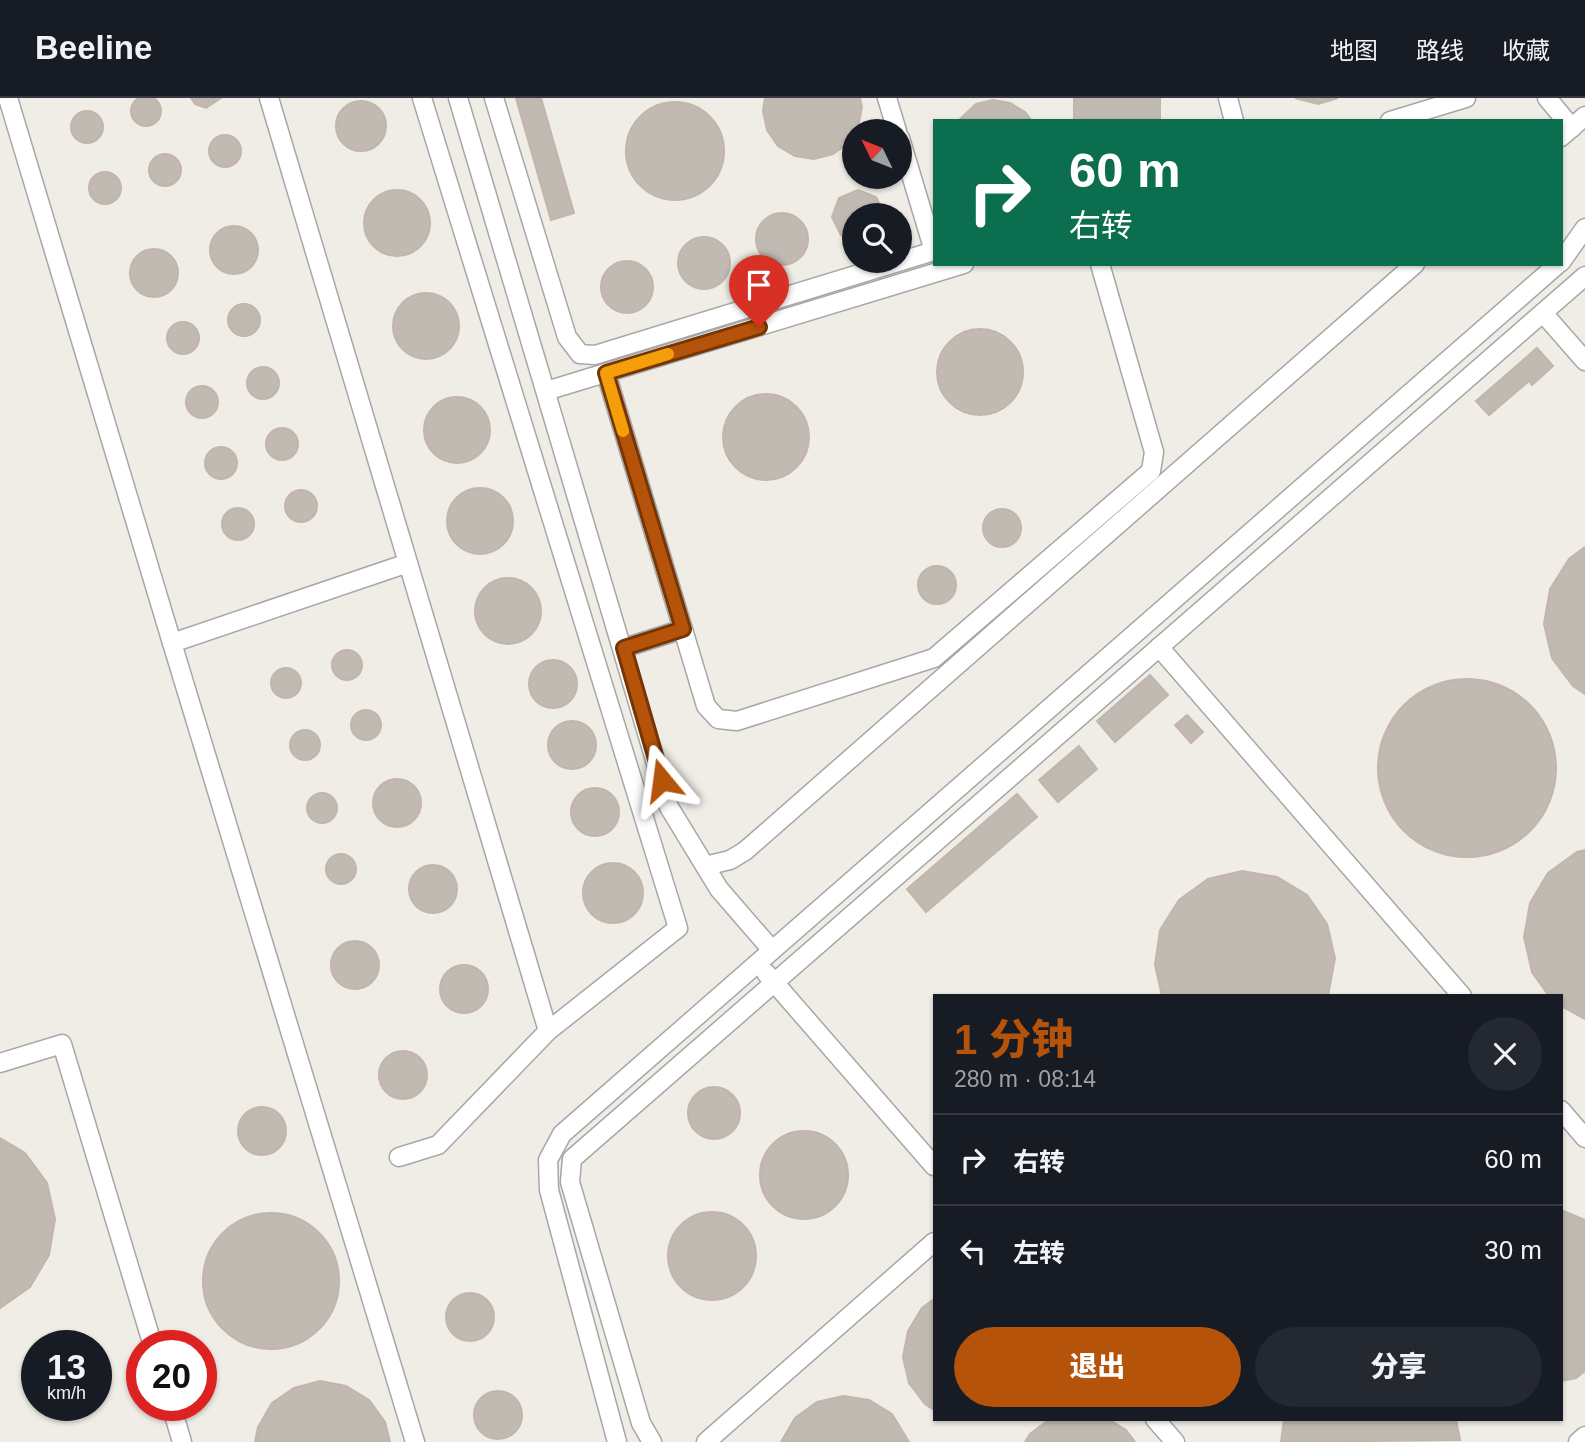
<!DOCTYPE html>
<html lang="zh">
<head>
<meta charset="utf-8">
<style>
  body { margin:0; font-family:Helvetica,"Noto Sans SC",sans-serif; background:#242831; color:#f1f3f6; height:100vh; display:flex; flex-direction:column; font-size:26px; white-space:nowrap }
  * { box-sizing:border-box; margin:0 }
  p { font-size:23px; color:#9ea1a6 }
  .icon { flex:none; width:38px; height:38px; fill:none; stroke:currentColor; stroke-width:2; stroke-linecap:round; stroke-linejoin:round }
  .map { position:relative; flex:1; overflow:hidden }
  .panel { position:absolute; left:933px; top:896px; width:630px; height:427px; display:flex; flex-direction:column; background:#171b24; border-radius:0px; box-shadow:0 2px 5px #0004 }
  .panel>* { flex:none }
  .top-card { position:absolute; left:933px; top:21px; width:630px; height:147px; border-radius:0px; box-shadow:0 2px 5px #0004; background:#0b6e4f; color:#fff; overflow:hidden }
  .needle { width:46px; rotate:313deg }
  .fabs { position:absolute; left:842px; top:21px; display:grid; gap:14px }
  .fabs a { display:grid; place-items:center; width:70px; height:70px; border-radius:50%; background:#171b24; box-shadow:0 2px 5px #0004; font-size:35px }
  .speed { position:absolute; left:21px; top:1232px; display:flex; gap:14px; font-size:35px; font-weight:700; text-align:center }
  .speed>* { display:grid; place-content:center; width:91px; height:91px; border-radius:50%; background:#171b24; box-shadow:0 2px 5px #0004; line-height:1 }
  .speed small { font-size:18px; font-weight:400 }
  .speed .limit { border:10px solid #d22; background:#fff; color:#111 }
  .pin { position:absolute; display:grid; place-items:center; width:60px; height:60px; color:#fff; margin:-72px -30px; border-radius:50% 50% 50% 0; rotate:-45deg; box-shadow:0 0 7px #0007 }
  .pin .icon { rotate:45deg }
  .me { position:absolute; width:77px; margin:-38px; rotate:344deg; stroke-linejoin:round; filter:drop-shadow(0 0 5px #0008) }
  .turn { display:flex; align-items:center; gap:24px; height:147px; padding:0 21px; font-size:32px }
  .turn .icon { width:91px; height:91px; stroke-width:2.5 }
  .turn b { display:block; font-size:49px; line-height:60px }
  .round { display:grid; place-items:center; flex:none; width:74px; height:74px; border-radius:37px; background:#242831 }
  .overview { display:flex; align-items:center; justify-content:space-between; height:119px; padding:0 21px }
  h1 { font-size:42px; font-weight:800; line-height:52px; color:#b45309 }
  .action { display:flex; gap:14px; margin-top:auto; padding:14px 21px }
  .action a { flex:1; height:80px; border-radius:42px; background:#b45309; color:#fff; font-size:28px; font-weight:800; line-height:80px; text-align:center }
  .action a+a { background:#242831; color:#f1f3f6 }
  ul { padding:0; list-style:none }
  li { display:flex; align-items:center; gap:21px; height:91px; padding:0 21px; border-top:2px solid #363941 }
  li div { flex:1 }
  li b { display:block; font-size:26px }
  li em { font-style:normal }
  header { display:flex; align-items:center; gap:42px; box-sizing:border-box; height:98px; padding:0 35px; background:#171b24; border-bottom:2px solid #363941 }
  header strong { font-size:33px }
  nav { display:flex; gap:38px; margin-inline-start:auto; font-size:24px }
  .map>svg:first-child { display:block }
  .building { fill:#c1bab3; stroke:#c2b5a9; stroke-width:2 }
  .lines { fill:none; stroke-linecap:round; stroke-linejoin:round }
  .minor-casing { stroke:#a7a7a7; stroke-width:21 }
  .minor { stroke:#fff; stroke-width:18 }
  .route-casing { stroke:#753606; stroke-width:18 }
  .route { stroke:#b45309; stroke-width:12 }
  .slow { stroke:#f59e0b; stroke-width:12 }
</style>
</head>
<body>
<header>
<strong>Beeline</strong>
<nav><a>地图</a><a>路线</a><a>收藏</a></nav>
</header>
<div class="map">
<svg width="1585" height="1344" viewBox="0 0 1585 1344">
  <rect width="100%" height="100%" fill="#f0ede7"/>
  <g class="building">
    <circle cx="146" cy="13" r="15"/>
    <path d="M 221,0 L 206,10 L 195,6 L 191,0 Z"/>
    <path d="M 516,0 L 541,0 L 574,115 L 551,122 Z"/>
    <path d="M 765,0 L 860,0 L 862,9 L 858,29 L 848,45 L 833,56 L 814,61 L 795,58 L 778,48 L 767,32 L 763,13 Z"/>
    <rect x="1074" y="0" width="86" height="23"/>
    <path d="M 1295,0 L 1338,0 L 1318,6 Z"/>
    <path d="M 993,2 L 1010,5 L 1025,14 L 1032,23 L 958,23 L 976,6 Z"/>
    <circle cx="361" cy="28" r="25"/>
    <circle cx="675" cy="53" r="49"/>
    <circle cx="87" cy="29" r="16"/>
    <circle cx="225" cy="53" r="16"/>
    <circle cx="165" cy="72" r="16"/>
    <circle cx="105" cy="90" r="16"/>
    <path d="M 858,92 L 876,99 L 885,117 L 854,117 L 854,143 L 841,137 L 832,119 L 839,100 Z"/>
    <circle cx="397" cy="125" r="33"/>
    <circle cx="782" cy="141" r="26"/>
    <circle cx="234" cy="152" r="24"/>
    <circle cx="704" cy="165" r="26"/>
    <circle cx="154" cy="175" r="24"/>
    <circle cx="627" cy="189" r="26"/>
    <circle cx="426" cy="228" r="33"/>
    <circle cx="244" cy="222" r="16"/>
    <circle cx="183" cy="240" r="16"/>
    <circle cx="980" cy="274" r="43"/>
    <path d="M 1537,250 L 1553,268 L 1532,287 L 1529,283 L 1489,317 L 1476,303 Z"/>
    <circle cx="263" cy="285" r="16"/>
    <circle cx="202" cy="304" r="16"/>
    <circle cx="766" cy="339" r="43"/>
    <circle cx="457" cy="332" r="33"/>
    <circle cx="282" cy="346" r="16"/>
    <circle cx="221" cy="365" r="16"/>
    <circle cx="480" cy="423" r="33"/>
    <circle cx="301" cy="408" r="16"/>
    <circle cx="238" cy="426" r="16"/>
    <circle cx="1002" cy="430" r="19"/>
    <path d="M 1585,449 L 1585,596 L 1573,588 L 1552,560 L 1544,526 L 1550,491 L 1569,461 Z"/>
    <circle cx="937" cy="487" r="19"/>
    <circle cx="508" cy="513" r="33"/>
    <circle cx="347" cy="567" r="15"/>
    <circle cx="553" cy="586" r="24"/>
    <circle cx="286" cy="585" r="15"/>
    <path d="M 1150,577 L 1168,597 L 1115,644 L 1097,623 Z"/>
    <circle cx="1467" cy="670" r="89"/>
    <circle cx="366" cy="627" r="15"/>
    <path d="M 1187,617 L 1203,634 L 1191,645 L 1175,627 Z"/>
    <circle cx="572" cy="647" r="24"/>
    <circle cx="305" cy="647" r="15"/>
    <path d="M 1079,648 L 1097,671 L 1058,704 L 1039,682 Z"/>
    <circle cx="397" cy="705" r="24"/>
    <circle cx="595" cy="714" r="24"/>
    <circle cx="322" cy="710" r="15"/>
    <path d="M 1017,696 L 1037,719 L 926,814 L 907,791 Z"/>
    <path d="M 1585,752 L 1585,921 L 1561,908 L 1561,898 L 1549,898 L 1532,874 L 1524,839 L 1530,805 L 1548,775 L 1577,754 Z"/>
    <circle cx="341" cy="771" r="15"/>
    <circle cx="613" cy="795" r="30"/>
    <circle cx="433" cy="791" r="24"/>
    <path d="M 1242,773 L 1277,779 L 1307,797 L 1327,826 L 1335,860 L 1328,898 L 1162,898 L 1155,867 L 1160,832 L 1179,802 L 1208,781 Z"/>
    <circle cx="355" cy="867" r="24"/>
    <circle cx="464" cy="891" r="24"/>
    <circle cx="403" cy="977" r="24"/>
    <circle cx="714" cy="1015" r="26"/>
    <circle cx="262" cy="1033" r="24"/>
    <circle cx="804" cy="1077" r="44"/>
    <path d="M 0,1040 L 25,1055 L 47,1085 L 55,1121 L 49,1157 L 30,1189 L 0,1210 Z"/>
    <path d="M 1561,1112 L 1585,1122 L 1585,1273 L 1576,1280 L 1561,1283 Z"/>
    <circle cx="712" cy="1158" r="44"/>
    <circle cx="271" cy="1183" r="68"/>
    <circle cx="470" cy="1219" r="24"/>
    <path d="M 934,1201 L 934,1312 L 925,1306 L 909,1285 L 903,1259 L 908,1233 L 922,1210 Z"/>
    <path d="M 320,1283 L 346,1288 L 369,1302 L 385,1324 L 390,1344 L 255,1344 L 258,1329 L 272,1305 L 294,1290 Z"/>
    <circle cx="498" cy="1317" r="24"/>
    <path d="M 843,1298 L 869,1302 L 892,1316 L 909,1344 L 781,1344 L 795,1320 L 817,1304 Z"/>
    <path d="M 1050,1321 L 1108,1321 L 1126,1332 L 1135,1344 L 1025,1344 L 1030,1336 Z"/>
    <path d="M 1284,1321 L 1456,1321 L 1460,1342 L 1281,1344 Z"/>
  </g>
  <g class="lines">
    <defs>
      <g id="minor">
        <path d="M 8,0 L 172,545 L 408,465"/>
        <path d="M 269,0 L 548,933"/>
        <path d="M 458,0 L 669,709 L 719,791 L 771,851"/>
        <path d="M 494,0 L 567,239 L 580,256 L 595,257 L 934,153"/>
        <path d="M 887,0 L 897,33"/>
        <path d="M 1228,0 L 1234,23"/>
        <path d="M 1547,0 L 1572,30"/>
        <path d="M 1390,23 L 1466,0"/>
        <path d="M 1561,39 L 1585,18"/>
        <path d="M 900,40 L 934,153"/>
        <path d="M 1561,164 L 1585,130"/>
        <path d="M 1543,215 L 1585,263"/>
        <path d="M 606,275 L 706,608 L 718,621 L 737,623 L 934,560 L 1151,373 L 1154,354 L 1100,166"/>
        <path d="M 546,293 L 964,166"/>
        <path d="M 172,545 L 415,1344"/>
        <path d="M 1159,549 L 1462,898"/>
        <path d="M 624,550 L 683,531"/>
        <path d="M 705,768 L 730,762 L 745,753 L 1415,166"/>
        <path d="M 766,875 L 934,1068"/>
        <path d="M 0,965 L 62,946 L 153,1248"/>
        <path d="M 1561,1012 L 1585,1040"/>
        <path d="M 399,1059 L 438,1047 L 548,933 L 678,830 L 422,0"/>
        <path d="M 171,1307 L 182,1344"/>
        <path d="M 1155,1321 L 1175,1344"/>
        <path d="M 617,1344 L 549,1092 L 548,1062 L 562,1036 L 1558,166"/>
        <path d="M 652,1344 L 641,1325 L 570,1084 L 572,1061 L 1585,178"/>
        <path d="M 706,1344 L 934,1144"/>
        <path d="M 1578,1344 L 1585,1338"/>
      </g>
    </defs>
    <use href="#minor" class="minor-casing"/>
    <use href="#minor" class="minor"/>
  </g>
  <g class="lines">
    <defs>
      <path id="route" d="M 662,682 L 624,550 L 683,531 L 606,275 L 759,229"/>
    </defs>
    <use href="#route" class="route-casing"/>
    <use href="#route" class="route"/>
    <path class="slow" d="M 623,333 L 606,275 L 668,256"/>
  </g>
</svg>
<div class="fabs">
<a><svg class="needle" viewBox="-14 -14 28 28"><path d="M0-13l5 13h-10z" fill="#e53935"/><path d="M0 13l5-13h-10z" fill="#9ea1a6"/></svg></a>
<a><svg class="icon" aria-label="search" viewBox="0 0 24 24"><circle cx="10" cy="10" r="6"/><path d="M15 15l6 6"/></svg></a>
</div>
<div class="speed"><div>13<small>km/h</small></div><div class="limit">20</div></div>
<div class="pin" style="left:759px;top:229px;background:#d93025"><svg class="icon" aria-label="arrive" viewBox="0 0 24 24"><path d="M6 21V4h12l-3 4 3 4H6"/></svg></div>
<svg class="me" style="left:662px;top:682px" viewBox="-20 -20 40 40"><path d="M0-17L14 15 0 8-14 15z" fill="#b45309" stroke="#fff" stroke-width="4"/></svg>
<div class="top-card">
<div class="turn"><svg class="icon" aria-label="right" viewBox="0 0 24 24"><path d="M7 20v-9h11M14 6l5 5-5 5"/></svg><div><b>60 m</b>右转</div></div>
</div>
<section class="panel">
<div class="overview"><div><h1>1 分钟</h1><p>280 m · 08:14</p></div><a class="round"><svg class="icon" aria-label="close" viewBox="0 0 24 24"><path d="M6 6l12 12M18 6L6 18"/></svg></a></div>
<ul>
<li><svg class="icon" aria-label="right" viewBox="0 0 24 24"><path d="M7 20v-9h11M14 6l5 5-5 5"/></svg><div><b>右转</b></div><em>60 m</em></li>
<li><svg class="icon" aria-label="left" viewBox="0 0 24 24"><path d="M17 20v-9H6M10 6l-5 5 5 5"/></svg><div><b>左转</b></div><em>30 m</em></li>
</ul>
<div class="action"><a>退出</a><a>分享</a></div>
</section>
</div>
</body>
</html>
